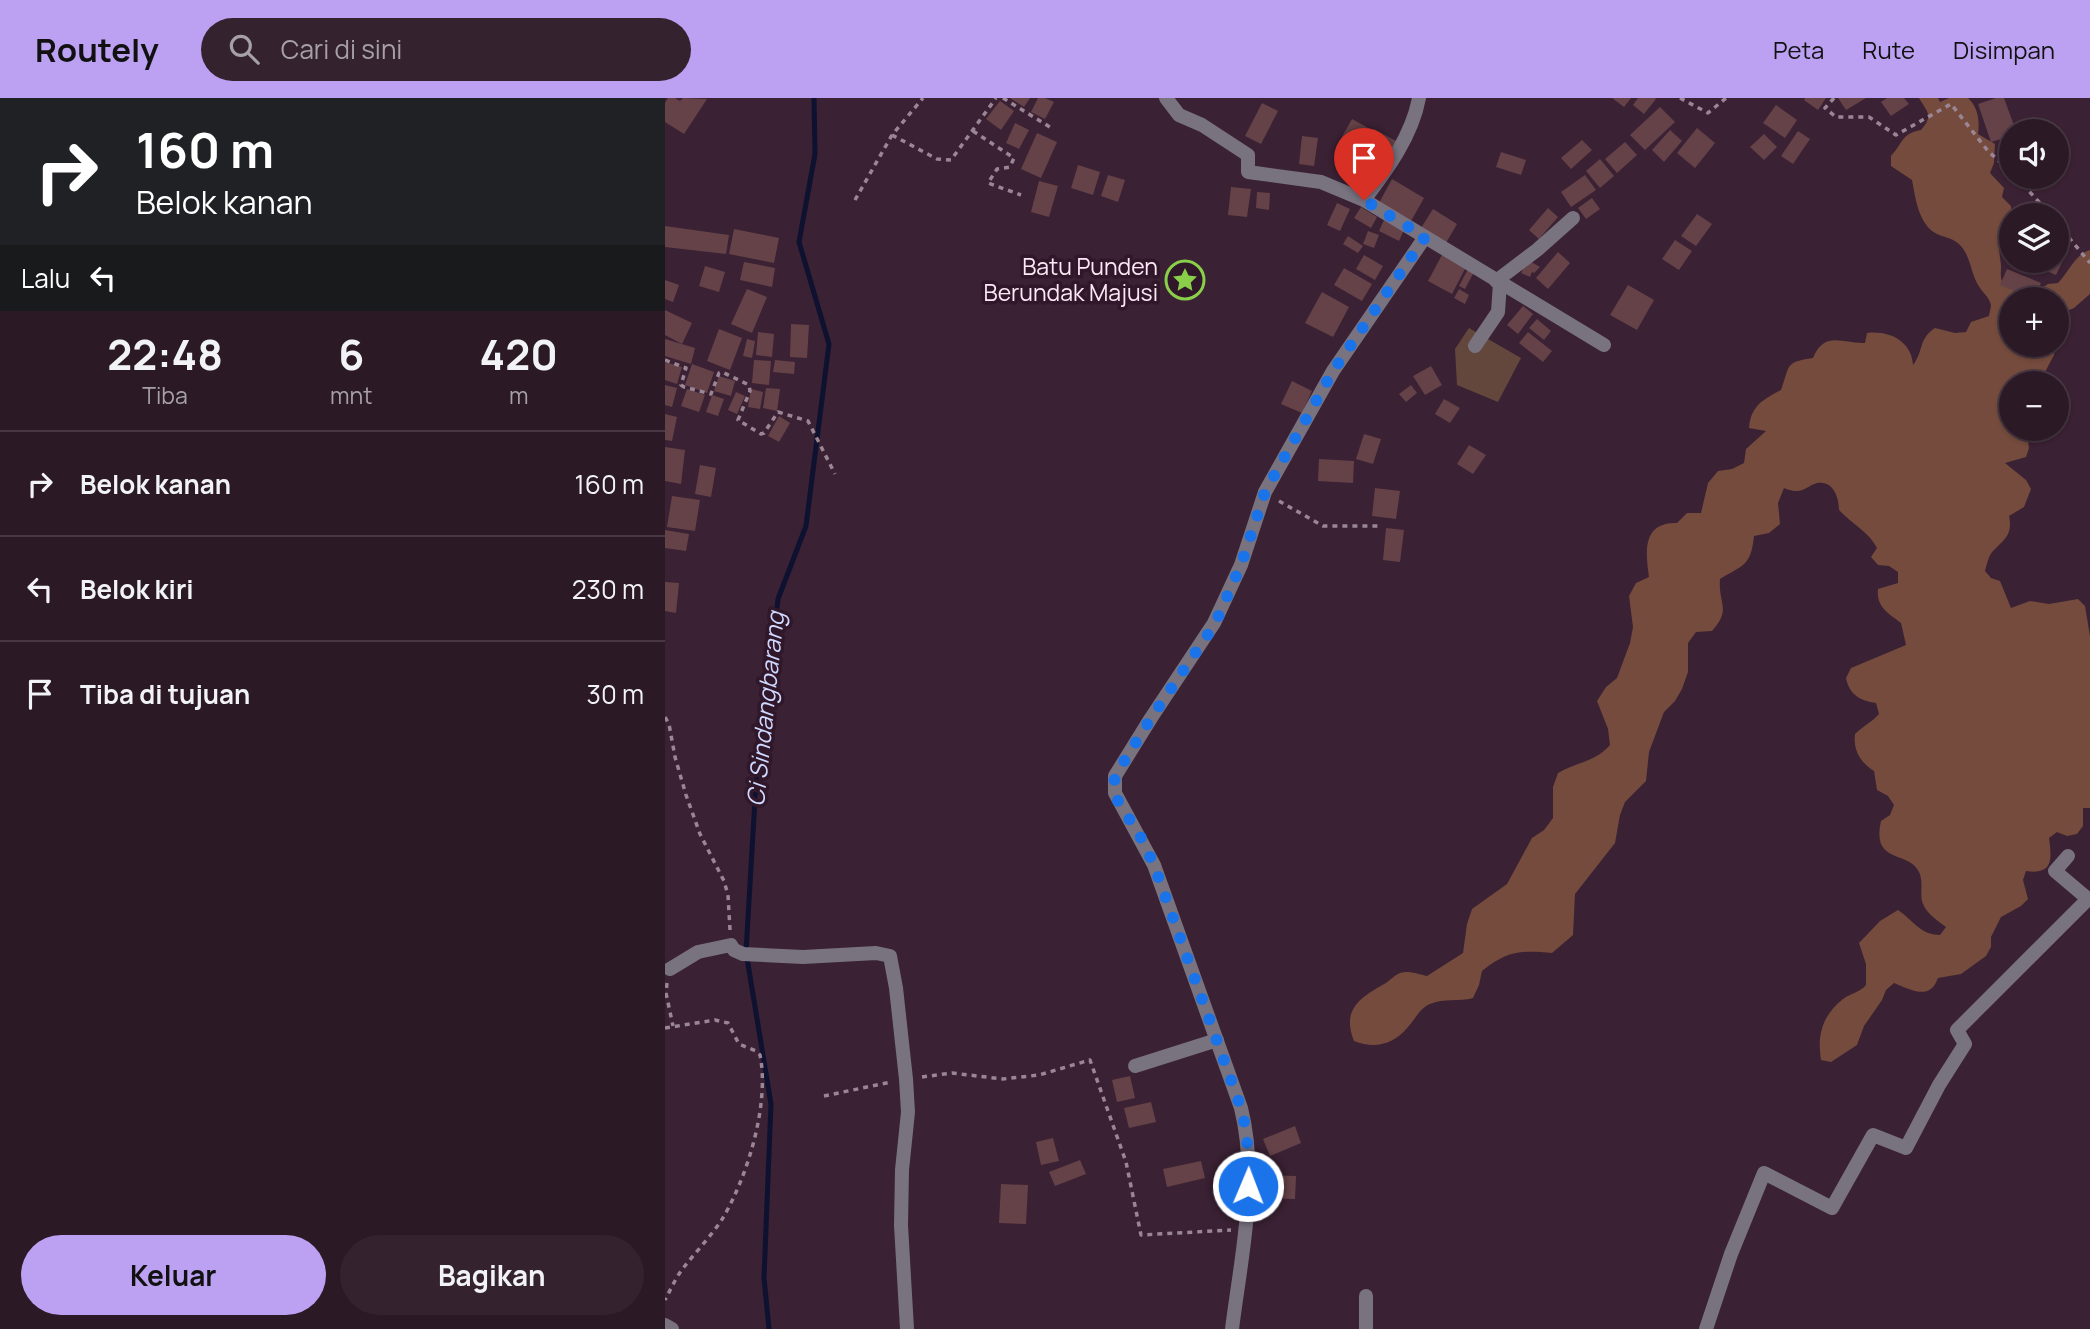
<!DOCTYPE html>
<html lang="id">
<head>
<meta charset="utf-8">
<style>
  body { margin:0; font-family:Manrope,sans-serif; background:#34222e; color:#f1f3f6; height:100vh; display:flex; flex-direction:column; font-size:26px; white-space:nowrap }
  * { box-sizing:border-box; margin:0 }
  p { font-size:23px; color:#a6a0a7 }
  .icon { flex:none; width:38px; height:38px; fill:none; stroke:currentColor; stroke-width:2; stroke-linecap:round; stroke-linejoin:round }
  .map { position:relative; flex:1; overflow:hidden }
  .details { display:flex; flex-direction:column; background:#2c1926; width:665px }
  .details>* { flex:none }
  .hud { background:#202124; color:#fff; overflow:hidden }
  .buttons { position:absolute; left:1334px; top:21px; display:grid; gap:14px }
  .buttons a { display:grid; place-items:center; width:70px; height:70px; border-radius:50%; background:#2c1926; box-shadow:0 2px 5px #0004,0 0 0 2px #483843; font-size:35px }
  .pin { position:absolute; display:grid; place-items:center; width:60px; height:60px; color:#fff; margin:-72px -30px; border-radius:50% 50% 50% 0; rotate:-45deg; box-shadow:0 0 7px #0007 }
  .pin .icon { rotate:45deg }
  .me { position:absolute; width:77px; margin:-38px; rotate:1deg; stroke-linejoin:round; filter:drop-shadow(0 0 5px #0008) }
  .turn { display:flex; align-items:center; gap:24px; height:147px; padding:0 21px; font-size:32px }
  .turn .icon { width:91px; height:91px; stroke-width:2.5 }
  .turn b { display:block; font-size:49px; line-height:60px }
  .then { display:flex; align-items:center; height:66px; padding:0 21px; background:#0003; gap:14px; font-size:26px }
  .eta { display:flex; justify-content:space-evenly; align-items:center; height:119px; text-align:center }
  .eta b { font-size:42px; font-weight:700; line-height:49px }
  .button { display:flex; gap:14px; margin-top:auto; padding:14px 21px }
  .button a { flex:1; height:80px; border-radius:42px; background:#bca0f2; color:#111; font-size:28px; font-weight:700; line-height:80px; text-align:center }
  .button a+a { background:#34222e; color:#f1f3f6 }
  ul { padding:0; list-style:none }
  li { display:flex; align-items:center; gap:21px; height:105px; padding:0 21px; border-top:2px solid #483843 }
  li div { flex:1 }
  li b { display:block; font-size:26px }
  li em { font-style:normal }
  header { display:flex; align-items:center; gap:42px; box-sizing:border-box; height:98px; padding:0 35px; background:#bca0f2; color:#111 }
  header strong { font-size:33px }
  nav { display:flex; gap:38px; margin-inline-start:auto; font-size:24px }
  .search { width:490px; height:63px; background:#34222e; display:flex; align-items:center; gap:18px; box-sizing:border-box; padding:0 24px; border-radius:38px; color:#a6a0a7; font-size:26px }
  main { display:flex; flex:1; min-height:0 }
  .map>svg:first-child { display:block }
  .green { fill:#63473d }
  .forest { fill:#744b3d }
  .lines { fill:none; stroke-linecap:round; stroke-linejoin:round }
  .stream { stroke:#0e1130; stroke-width:5 }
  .building { fill:#654248 }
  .path { stroke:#9b8695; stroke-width:3.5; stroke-dasharray:5 5; stroke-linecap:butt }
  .street { stroke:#797380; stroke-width:14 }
  .route { stroke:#1a73e8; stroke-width:12; stroke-dasharray:0 21.6 }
  .labels { text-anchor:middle; stroke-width:7; stroke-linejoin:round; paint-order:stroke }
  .poi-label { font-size:23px; fill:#fbeaf5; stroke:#301729; text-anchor:end }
  .water-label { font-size:24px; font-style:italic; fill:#cfd8ff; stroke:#301729 }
</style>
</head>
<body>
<header>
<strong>Routely</strong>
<div class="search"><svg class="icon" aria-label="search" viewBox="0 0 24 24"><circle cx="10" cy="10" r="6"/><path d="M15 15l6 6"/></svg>Cari di sini</div>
<nav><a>Peta</a><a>Rute</a><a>Disimpan</a></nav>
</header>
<main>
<section class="details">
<div class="hud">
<div class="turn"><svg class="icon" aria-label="right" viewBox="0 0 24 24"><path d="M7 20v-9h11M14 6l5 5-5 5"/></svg><div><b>160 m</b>Belok kanan</div></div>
<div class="then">Lalu<svg class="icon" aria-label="left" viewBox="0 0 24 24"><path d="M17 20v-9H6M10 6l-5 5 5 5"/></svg></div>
</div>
<div class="eta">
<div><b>22:48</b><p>Tiba</p></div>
<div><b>6</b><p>mnt</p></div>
<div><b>420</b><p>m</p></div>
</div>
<ul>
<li><svg class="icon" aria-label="right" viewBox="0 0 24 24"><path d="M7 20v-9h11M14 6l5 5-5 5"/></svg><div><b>Belok kanan</b></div><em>160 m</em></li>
<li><svg class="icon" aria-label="left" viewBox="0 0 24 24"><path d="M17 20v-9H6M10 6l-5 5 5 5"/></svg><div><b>Belok kiri</b></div><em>230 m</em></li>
<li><svg class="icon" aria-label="arrive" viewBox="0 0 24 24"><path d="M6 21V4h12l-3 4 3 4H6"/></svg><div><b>Tiba di tujuan</b></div><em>30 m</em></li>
</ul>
<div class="button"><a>Keluar</a><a>Bagikan</a></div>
</section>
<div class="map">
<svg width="1425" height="1231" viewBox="0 0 1425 1231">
  <rect width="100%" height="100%" fill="#3a2133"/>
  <path class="green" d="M 804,230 L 856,260 L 833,304 L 792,287 L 790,251 Z"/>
  <path class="forest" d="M 1254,0 L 1273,0 L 1275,4 L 1284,0 L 1303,0 C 1313,9 1315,23 1313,36 L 1330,46 L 1329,65 L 1325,75 L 1339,90 L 1337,99 L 1346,108 C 1347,130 1340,128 1335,146 C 1333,154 1336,161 1336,169 C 1336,177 1335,179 1338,186 L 1366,197 L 1383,186 L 1393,185 C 1403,175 1411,155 1425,152 L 1425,196 L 1409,210 L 1399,214 L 1399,223 L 1391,234 L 1391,201 L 1346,201 L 1346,247 L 1390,247 L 1389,257 L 1379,276 L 1386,285 L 1346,285 L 1346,331 L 1361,331 L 1364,350 L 1361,359 L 1340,365 L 1361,382 L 1366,391 L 1359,409 L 1344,418 C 1348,436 1340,441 1329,452 C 1324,456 1322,466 1320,473 L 1326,480 L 1335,483 L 1346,510 L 1365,503 L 1384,506 L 1413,501 L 1420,508 L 1425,538 L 1425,710 L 1418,710 L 1418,728 L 1412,736 L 1402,738 L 1392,734 L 1384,740 C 1387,762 1388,777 1361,773 L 1358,782 L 1363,801 L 1356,808 L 1336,819 L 1326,839 L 1326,849 L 1321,858 L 1296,876 L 1273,880 C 1265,903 1246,892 1229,885 L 1221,892 L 1217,902 L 1199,928 L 1192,947 L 1166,964 L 1156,962 C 1152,937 1157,918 1178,901 C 1186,895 1194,895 1201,887 L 1201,866 L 1194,845 L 1215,823 L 1233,812 C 1248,822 1255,837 1275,837 L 1281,829 C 1273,823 1262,816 1258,806 C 1254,797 1259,784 1254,774 C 1244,752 1206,767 1216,723 L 1225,717 L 1229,707 L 1223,698 L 1212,692 L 1209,673 C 1195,664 1188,652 1190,636 C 1198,628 1207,624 1214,616 L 1211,605 C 1195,603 1184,596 1181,580 L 1186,570 L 1241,547 L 1236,525 C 1223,515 1211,509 1213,491 L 1233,485 L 1233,474 L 1224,468 L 1213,467 L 1206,459 L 1212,450 C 1203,433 1187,426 1174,412 C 1174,399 1168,382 1152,385 C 1144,387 1139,394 1130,393 C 1128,393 1121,391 1119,390 L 1113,405 L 1115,426 L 1104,435 L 1089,438 C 1086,468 1078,467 1055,481 C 1053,506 1067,511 1047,533 L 1031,534 L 1023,545 L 1023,574 L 1017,591 L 1010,603 L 999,614 L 984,654 L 981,683 L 960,704 L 955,717 L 950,745 L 910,796 L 908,837 L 887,855 C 856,852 842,853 817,873 L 814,887 L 808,900 C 794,904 779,900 765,906 C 754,911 751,920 743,929 C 728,947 710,951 689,943 C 676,911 696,899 721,885 C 725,882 730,877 735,875 C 743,872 754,876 762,878 L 798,855 L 802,826 L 807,811 L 842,786 L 867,740 L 879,732 L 888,720 L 888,689 L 893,675 C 912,664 930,664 945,647 L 943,631 L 932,603 L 941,589 L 952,580 L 965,545 L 968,529 L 964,498 L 971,485 L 984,479 C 980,452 978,424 1012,425 L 1022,415 L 1036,415 L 1043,385 L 1053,373 L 1067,371 L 1079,365 L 1081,351 L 1101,333 L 1084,330 C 1086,308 1097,302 1116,292 C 1125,268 1119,264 1148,260 C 1160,232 1177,246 1200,245 L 1202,235 C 1225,232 1247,244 1248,267 C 1259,253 1253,241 1270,230 L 1290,235 L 1301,234 L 1306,224 L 1324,218 C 1324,217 1326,209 1326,208 C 1325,200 1319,196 1315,190 C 1305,176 1307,159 1294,146 C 1284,137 1271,140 1262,128 C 1252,115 1250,98 1247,82 L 1226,68 L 1226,58 C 1238,45 1237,35 1256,32 C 1269,17 1262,14 1254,0 Z"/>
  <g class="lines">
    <path class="stream" d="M 104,1231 L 99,1180 L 106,1006 L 81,854 L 91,684 L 113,501 L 141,428 L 164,246 L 134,144 L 150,56 L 149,0"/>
  </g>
  <g class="building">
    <path d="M 3,0 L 10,0 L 15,3 L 18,0 L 42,1 L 19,36 L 0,24 L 0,5 Z"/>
    <path d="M 345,0 L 365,0 L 359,9 Z"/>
    <path d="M 373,0 L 380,0 L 389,4 L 380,21 L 366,14 Z"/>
    <path d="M 947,0 L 966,0 L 959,9 Z"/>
    <path d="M 973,0 L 990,0 L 991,1 L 979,16 L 968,7 Z"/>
    <path d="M 1140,0 L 1161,0 L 1153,12 L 1139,2 Z"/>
    <path d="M 1173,0 L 1201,0 L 1181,12 Z"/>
    <path d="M 1222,0 L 1239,0 L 1244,6 L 1226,18 L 1216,4 Z"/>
    <path d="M 1331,0 L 1339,0 L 1351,33 L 1346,33 L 1346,38 L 1326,44 L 1313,6 Z"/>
    <path d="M 335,3 L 349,13 L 336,32 L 321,21 Z"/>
    <path d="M 597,5 L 613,13 L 596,46 L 580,38 Z"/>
    <path d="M 1111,7 L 1132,22 L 1120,40 L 1098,25 Z"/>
    <path d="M 995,9 L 1010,24 L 980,52 L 965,37 Z"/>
    <path d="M 687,21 L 705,31 L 692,55 L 674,44 Z"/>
    <path d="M 350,25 L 364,32 L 354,51 L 341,45 Z"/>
    <path d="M 1032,30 L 1050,45 L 1030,70 L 1012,55 Z"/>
    <path d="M 709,31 L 731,43 L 711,81 L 688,68 Z"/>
    <path d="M 1005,32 L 1017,43 L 999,64 L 987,52 Z"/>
    <path d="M 1133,33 L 1145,41 L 1128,66 L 1116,58 Z"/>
    <path d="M 372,35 L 392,44 L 376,80 L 356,71 Z"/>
    <path d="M 1099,36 L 1112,49 L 1099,62 L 1085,49 Z"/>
    <path d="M 637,38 L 653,40 L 649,68 L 634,66 Z"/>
    <path d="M 1346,40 L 1346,69 L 1335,59 L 1336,42 Z"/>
    <path d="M 917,42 L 927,52 L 906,71 L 896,60 Z"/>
    <path d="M 960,44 L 972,57 L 952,75 L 940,61 Z"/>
    <path d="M 836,54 L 861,62 L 856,77 L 831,69 Z"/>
    <path d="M 935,61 L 949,78 L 935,90 L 921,73 Z"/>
    <path d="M 413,67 L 435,74 L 428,97 L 406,90 Z"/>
    <path d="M 443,77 L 460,82 L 453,104 L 436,98 Z"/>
    <path d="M 920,77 L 931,92 L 906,109 L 896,94 Z"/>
    <path d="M 727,81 L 759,100 L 746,123 L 714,105 Z"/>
    <path d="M 374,83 L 393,88 L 384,119 L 366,114 Z"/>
    <path d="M 566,89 L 586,91 L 582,119 L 563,117 Z"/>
    <path d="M 592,94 L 605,95 L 604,112 L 591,110 Z"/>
    <path d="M 927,100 L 935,111 L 921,121 L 913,110 Z"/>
    <path d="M 672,105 L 685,111 L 675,133 L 662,127 Z"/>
    <path d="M 696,109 L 712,119 L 706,130 L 689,120 Z"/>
    <path d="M 883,110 L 893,119 L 874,141 L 864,132 Z"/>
    <path d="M 768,111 L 792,126 L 781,145 L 756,130 Z"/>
    <path d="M 1032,116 L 1047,126 L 1031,148 L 1016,138 Z"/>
    <path d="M 719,122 L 739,132 L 734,143 L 714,133 Z"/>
    <path d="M 0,128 L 64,137 L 61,156 L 0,149 Z"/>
    <path d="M 69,131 L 114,140 L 109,165 L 64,156 Z"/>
    <path d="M 703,133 L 714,137 L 709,150 L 698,146 Z"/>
    <path d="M 683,138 L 698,148 L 693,155 L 678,146 Z"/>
    <path d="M 1391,138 L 1402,141 L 1398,153 L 1391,150 Z"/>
    <path d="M 1010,142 L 1027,153 L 1014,172 L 997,161 Z"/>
    <path d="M 893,154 L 905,165 L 883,191 L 871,180 Z"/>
    <path d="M 1391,154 L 1400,158 L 1391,177 L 1377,171 L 1381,163 L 1391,163 Z"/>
    <path d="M 778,155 L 802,167 L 787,196 L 763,183 Z"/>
    <path d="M 699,157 L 718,168 L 710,182 L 691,171 Z"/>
    <path d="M 863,162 L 875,169 L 869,175 L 867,174 L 865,179 L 856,175 Z"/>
    <path d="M 1349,163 L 1374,163 L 1370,172 Z"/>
    <path d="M 79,164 L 110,170 L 107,189 L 75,182 Z"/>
    <path d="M 40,168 L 60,174 L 54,194 L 34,188 Z"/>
    <path d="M 679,170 L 707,186 L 697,203 L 669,187 Z"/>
    <path d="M 803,171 L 809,174 L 800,191 L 794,188 Z"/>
    <path d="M 1342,171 L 1376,185 L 1368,201 L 1335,187 Z"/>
    <path d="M 0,182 L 14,187 L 8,204 L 0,201 Z"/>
    <path d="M 963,187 L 989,202 L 972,232 L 945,217 Z"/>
    <path d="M 82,191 L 102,199 L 87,235 L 66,226 Z"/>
    <path d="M 794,191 L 804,197 L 800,206 L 789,200 Z"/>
    <path d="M 657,194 L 684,209 L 668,239 L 640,225 Z"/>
    <path d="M 858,208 L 868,216 L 853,236 L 842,227 Z"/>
    <path d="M 0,212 L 27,225 L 17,246 L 0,237 Z"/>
    <path d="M 872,221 L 886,233 L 879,242 L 864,230 Z"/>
    <path d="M 126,226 L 144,227 L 142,260 L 125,259 Z"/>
    <path d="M 54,231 L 77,240 L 65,272 L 42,263 Z"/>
    <path d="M 93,234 L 109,236 L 107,259 L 91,257 Z"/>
    <path d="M 863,234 L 887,253 L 878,264 L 854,245 Z"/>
    <path d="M 0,241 L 30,250 L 26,266 L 0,258 Z"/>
    <path d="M 82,241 L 90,243 L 87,260 L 78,258 Z"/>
    <path d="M 89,262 L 106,263 L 104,287 L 87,285 Z"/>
    <path d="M 110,262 L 130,264 L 129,276 L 108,274 Z"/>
    <path d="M 0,264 L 17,269 L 12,286 L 0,282 Z"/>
    <path d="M 27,266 L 49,274 L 42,295 L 20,287 Z"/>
    <path d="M 766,268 L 777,287 L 760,297 L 748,278 Z"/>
    <path d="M 54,278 L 70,283 L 66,298 L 49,293 Z"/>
    <path d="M 627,283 L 647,293 L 637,315 L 616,306 Z"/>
    <path d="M 0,287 L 12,290 L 7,309 L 0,307 Z"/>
    <path d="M 746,287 L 752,295 L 741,304 L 734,296 Z"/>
    <path d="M 101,290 L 115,291 L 112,313 L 98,310 Z"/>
    <path d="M 22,291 L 40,297 L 34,314 L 16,308 Z"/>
    <path d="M 86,291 L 98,294 L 95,311 L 83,309 Z"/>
    <path d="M 71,294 L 80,298 L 72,316 L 63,312 Z"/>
    <path d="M 47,297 L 59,301 L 53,318 L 41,314 Z"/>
    <path d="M 779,301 L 795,310 L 785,325 L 770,316 Z"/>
    <path d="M 0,316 L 12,319 L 7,343 L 0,342 Z"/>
    <path d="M 114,318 L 125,325 L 114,344 L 103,338 Z"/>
    <path d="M 699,336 L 716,341 L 708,366 L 691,361 Z"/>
    <path d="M 804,347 L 821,357 L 808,376 L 792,366 Z"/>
    <path d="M 0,349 L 20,352 L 16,386 L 0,383 Z"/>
    <path d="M 654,361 L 689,363 L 688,385 L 653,383 Z"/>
    <path d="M 35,367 L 51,370 L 46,399 L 30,396 Z"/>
    <path d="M 710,390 L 735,393 L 731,421 L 707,418 Z"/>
    <path d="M 7,398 L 35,402 L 30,433 L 2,429 Z"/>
    <path d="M 721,430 L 739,432 L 735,464 L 718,462 Z"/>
    <path d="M 0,432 L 24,436 L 21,453 L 0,450 Z"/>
    <path d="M 0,484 L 14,485 L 11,515 L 0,513 Z"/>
    <path d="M 465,978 L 470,1000 L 452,1004 L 447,982 Z"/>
    <path d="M 486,1004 L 491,1024 L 464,1030 L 459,1010 Z"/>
    <path d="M 630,1028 L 636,1045 L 605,1058 L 598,1041 Z"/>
    <path d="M 388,1040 L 394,1063 L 376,1067 L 371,1044 Z"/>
    <path d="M 415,1062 L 421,1076 L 390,1088 L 384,1074 Z"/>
    <path d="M 536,1063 L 540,1080 L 502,1089 L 498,1071 Z"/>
    <path d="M 600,1077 L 631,1078 L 630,1101 L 599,1100 Z"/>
    <path d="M 336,1086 L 363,1087 L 361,1126 L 334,1125 Z"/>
  </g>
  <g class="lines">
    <g class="path">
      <path d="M 338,0 L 388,31"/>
      <path d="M 1015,0 L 1043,15 L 1061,0"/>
      <path d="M 1169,0 L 1160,10 L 1171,19 L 1204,19 L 1231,37 L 1286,6 L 1323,53 L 1346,74"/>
      <path d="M 308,33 L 349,60 L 345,69 L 332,71 L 323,85 L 356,97"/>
      <path d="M 227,37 L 272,61 L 286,62 L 331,0"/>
      <path d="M 1351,79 L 1386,117"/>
      <path d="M 190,102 L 227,37 L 258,0"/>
      <path d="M 1391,124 L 1425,165"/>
      <path d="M 0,262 L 21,270 L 16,287 L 19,289 L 46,296 L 54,275 L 57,274 L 84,287 L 85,293 L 73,322 L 96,336 L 99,335 L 113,314 L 143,323 L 170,376"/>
      <path d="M 614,403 L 658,428 L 714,428"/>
      <path d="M 0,619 L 4,626 L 10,659 L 21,697 L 35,736 L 59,783 L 63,797 L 65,832"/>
      <path d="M 2,885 L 1,895 L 8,928"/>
      <path d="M 0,930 L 50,922 L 63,925 L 74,946 L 91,953 L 95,957 C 105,1006 82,1081 56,1123 C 45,1139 31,1154 19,1169 C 11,1179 6,1191 0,1202"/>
      <path d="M 257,979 L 287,975 L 338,981 L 374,977 L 425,962 L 461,1064 L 476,1137 L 566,1132"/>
      <path d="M 159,998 L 226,984"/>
    </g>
    <g class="street">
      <path d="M 501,0 L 514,17 L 537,27 L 583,57 L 583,74 L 656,84 L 699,102 L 939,247"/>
      <path d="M 699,102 C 722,72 747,38 754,0"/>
      <path d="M 831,183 L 872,152 L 908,120"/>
      <path d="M 810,248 L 833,214 L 835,185"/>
      <path d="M 5,871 L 33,854 L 66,847 L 69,852 L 78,856 L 138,859 L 211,855 L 225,858 L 231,890 L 241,981 L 243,1014 L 237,1072 L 236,1127 L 242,1231"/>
      <path d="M 470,968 L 552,942"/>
      <path d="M 701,1198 L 701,1231"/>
      <path d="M 0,1227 L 7,1231"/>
      <path d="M 567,1231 C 576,1159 594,1082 576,1010 L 489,767 L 450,695 L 450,678 L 486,620 L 549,525 L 576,467 L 600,394 L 668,273 L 760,139"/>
      <path d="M 1041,1231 L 1066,1156 L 1099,1075 L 1167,1110 L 1208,1037 L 1241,1050 L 1274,987 L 1300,946 L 1292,932 L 1423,801 L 1390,773 L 1403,758"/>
    </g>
  </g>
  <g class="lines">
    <path class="route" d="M 583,1088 C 584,1061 583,1037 576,1010 L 489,767 L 475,738 L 453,703 L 449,687 L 450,678 L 486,620 L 550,526 L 576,467 L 600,394 L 668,273 L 760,139 L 699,102"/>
  </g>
  <defs>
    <symbol id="sight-ring" viewBox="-11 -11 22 22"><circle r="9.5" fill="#301729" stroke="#89cf49" stroke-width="1.5"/><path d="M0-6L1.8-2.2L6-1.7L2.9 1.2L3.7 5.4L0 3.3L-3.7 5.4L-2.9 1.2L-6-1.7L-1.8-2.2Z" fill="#89cf49"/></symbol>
  </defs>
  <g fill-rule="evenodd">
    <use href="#sight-ring" x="498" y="160" width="44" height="44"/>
  </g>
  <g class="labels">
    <g class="poi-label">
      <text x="493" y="177">Batu Punden<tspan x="493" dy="26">Berundak Majusi</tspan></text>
    </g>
    <g class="water-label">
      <text transform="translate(101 611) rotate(-84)" y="8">Ci Sindangbarang</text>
    </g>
  </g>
</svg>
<div class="buttons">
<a><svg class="icon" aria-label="sound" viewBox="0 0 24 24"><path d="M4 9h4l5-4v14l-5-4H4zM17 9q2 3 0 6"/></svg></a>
<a><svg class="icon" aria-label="layers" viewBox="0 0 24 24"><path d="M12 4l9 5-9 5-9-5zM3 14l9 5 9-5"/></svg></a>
<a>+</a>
<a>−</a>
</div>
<div class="pin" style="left:699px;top:102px;background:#d93025"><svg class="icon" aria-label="arrive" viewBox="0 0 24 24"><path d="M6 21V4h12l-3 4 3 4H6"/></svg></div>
<svg class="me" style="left:583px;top:1088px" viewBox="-20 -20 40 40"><circle r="17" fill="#1a73e8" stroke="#fff" stroke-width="3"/><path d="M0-11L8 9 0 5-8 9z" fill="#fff"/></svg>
</div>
</main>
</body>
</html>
